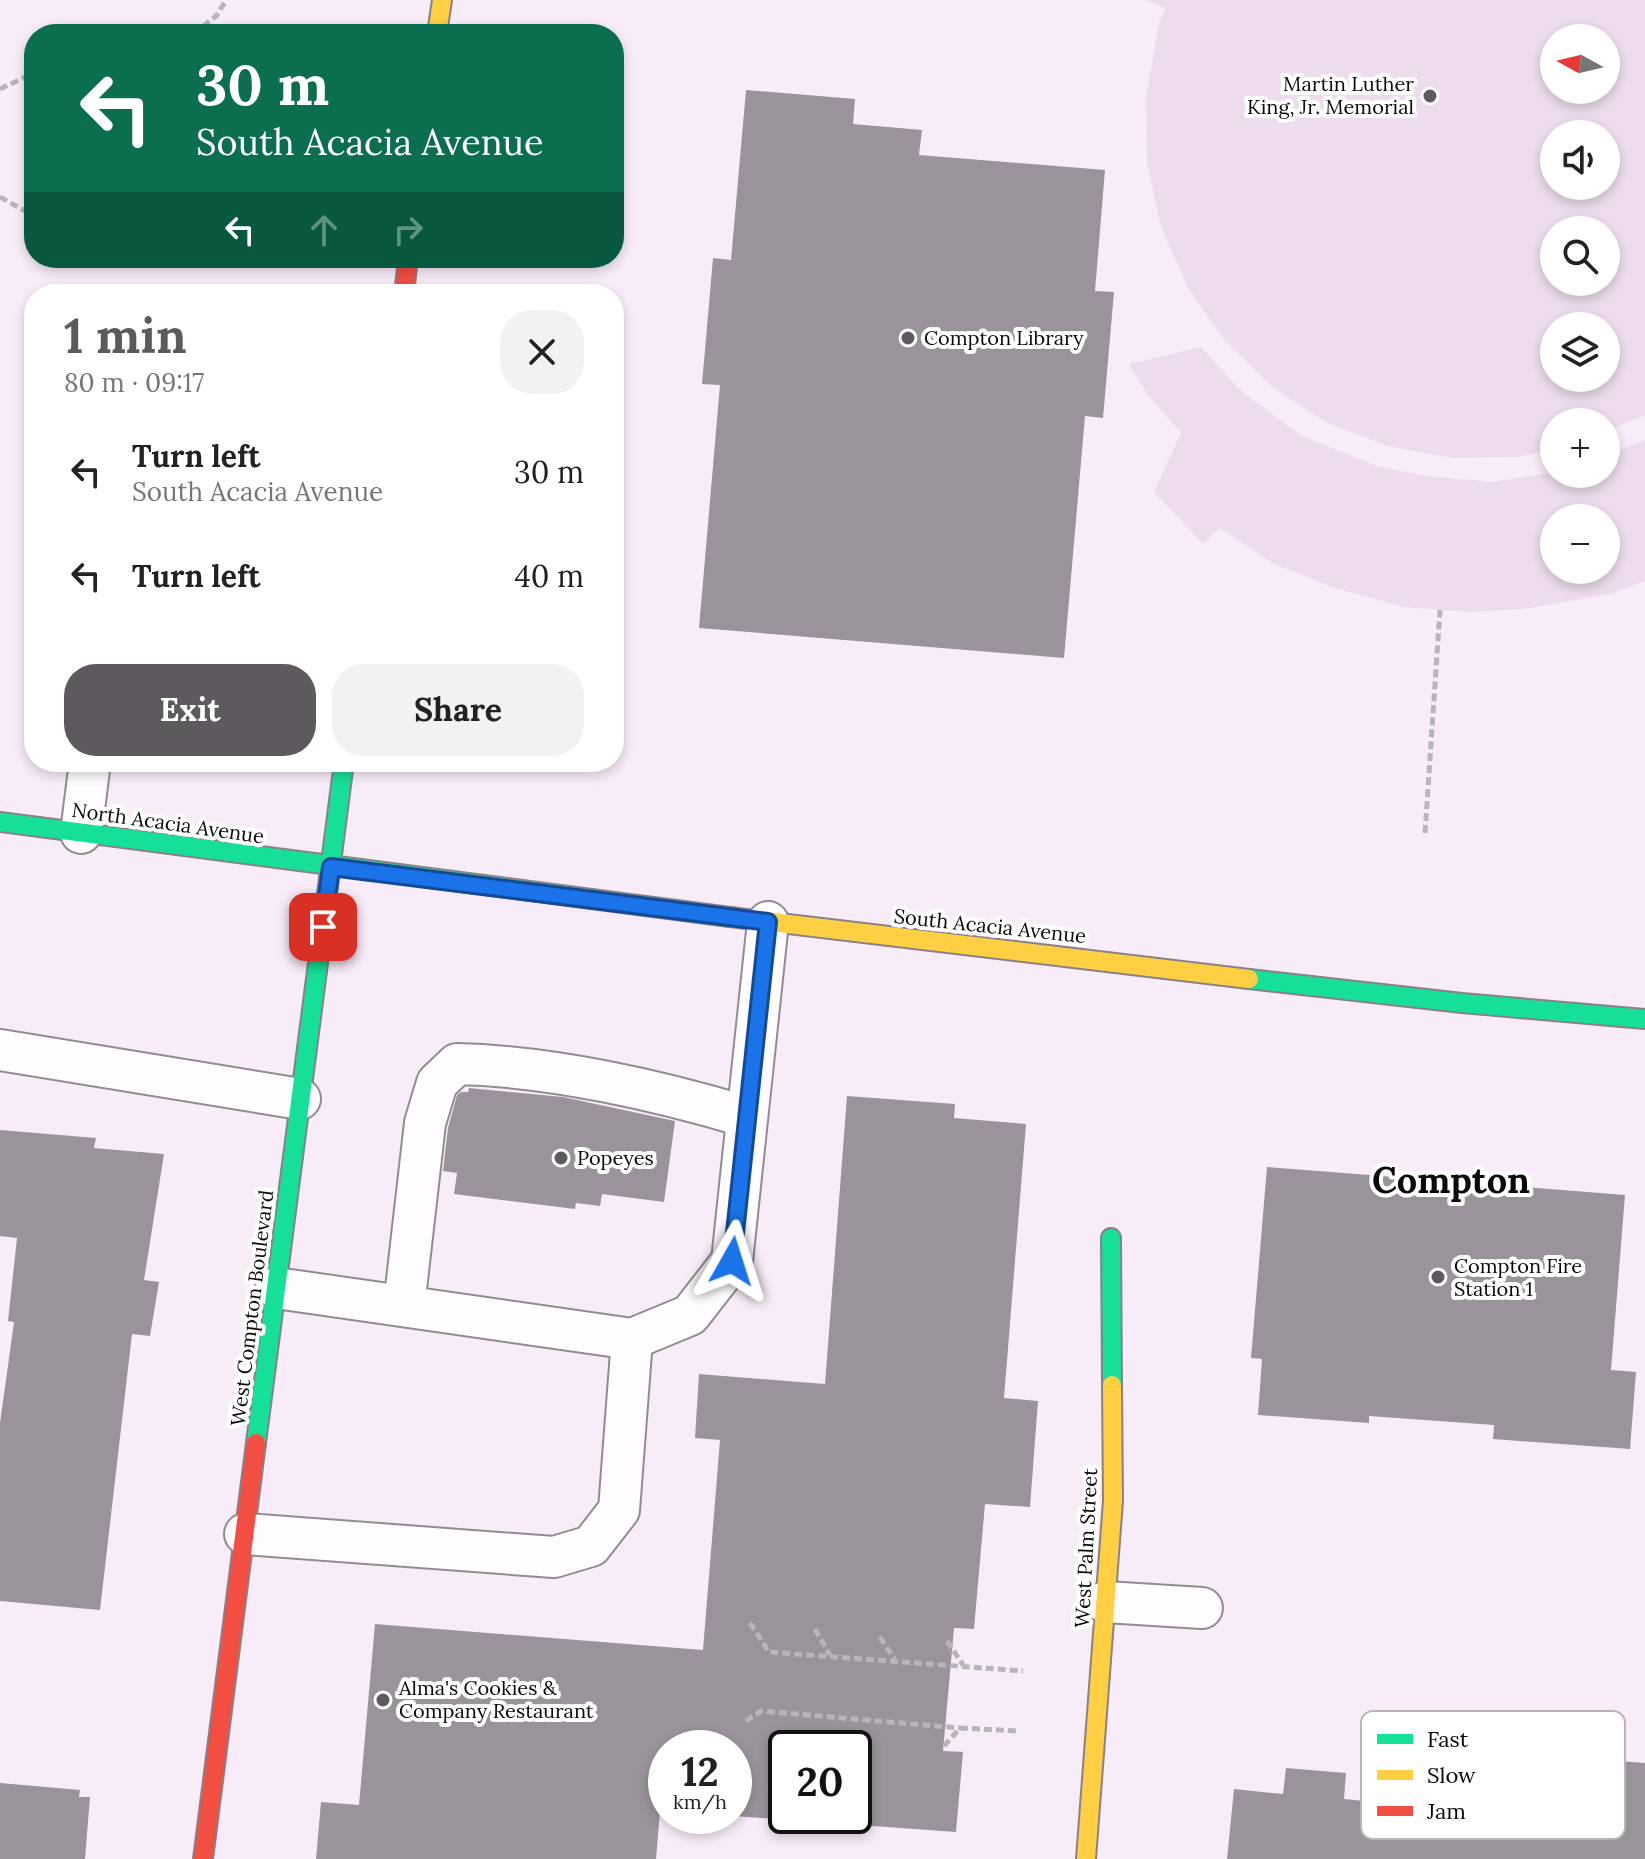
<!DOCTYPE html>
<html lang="en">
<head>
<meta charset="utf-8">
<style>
  body { margin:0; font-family:Lora,serif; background:#f2f2f2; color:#222; height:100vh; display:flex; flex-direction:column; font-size:30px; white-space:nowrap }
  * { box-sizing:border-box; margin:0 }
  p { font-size:26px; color:#767676 }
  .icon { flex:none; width:44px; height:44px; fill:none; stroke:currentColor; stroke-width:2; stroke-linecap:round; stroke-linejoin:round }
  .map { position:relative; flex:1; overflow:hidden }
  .details { position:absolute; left:24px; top:284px; width:600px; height:488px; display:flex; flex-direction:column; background:#fff; border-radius:32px; box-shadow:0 4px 12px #0003 }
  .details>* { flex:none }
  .top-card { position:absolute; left:24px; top:24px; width:600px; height:244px; border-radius:32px; box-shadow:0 4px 12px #0003; background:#0b6e4f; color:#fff; overflow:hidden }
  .needle { width:52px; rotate:278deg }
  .buttons { position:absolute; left:1540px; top:24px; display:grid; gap:16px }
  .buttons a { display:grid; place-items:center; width:80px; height:80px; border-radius:50%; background:#fff; box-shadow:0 4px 12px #0003; font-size:40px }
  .speed { position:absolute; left:648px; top:1730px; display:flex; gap:16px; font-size:40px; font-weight:700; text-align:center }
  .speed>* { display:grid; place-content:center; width:104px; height:104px; border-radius:50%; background:#fff; box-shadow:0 4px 12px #0003; line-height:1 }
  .speed small { font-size:20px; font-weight:400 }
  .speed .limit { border:4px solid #111; border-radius:12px; background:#fff; color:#111 }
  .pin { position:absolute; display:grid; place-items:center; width:68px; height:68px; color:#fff; margin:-34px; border-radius:16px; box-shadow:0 4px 12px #0006 }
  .me { position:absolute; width:88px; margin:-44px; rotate:6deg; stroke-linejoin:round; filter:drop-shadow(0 0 6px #0008) }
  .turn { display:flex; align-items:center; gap:28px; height:168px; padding:0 40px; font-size:36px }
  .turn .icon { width:104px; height:104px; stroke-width:2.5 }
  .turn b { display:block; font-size:56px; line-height:68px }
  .lanes { display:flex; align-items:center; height:76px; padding:0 40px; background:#0003; justify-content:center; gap:40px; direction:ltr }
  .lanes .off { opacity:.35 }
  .round { display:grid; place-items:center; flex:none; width:84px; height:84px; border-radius:32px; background:#f2f2f2 }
  .summary { display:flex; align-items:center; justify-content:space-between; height:136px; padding:0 40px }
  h1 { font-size:48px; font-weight:700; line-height:60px; color:#5e595e }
  .cta { display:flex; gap:16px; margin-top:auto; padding:16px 40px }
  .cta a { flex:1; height:92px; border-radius:32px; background:#5e595e; color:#fff; font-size:32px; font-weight:700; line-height:92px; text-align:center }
  .cta a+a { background:#f2f2f2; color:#222 }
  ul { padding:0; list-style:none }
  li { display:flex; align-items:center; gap:24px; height:104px; padding:0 40px }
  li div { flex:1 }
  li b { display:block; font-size:30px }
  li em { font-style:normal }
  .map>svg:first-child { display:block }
  .plaza { fill:#eddced; fill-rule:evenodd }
  .building { fill:#9a939c; fill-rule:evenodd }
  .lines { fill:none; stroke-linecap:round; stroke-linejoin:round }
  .lane-casing { stroke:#928c92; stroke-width:44 }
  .fast-casing { stroke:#888288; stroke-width:22 }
  .slow-casing { stroke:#888288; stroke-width:22 }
  .jam-casing { stroke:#888288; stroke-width:22 }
  .path { stroke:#b7b5b7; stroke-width:5; stroke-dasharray:8 4; stroke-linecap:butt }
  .lane { stroke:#fefcfe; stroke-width:40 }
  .fast { stroke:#16e098; stroke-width:18 }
  .slow { stroke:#ffcf43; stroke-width:18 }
  .jam { stroke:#f24e42; stroke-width:18 }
  .route-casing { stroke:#114b97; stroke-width:20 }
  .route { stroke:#1a73e8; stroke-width:14 }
  .poi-dot { fill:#5e595e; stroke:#fff; stroke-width:3 }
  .labels { text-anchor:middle; stroke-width:8; stroke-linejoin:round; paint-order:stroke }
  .poi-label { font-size:20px; fill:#0a0a0a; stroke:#fff; text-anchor:start }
  .street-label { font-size:20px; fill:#0a0a0a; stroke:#fff }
  .town-label { font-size:36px; font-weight:bold; fill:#0a0a0a; stroke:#fff }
  .key { fill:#fff; stroke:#b6b6b6; stroke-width:2 }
  .key-label { font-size:22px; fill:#0a0a0a }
</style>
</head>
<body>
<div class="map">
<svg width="1645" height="1859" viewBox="0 0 1645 1859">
  <rect width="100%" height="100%" fill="#f9ecf9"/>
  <g class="plaza">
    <path d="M 1145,0 L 1645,0 L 1645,415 L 1606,432 L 1606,422 L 1554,422 L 1554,449 L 1518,457 L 1453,458 L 1388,446 L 1327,423 L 1272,387 L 1225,341 L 1188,288 L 1161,227 L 1147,163 L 1146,97 L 1159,23 L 1166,8 ZM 1554,38 L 1606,38 L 1606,90 L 1554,90 ZM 1554,134 L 1606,134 L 1606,186 L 1554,186 ZM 1554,230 L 1606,230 L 1606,282 L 1554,282 ZM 1554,326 L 1606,326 L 1606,378 L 1554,378 Z"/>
    <path d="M 1201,347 L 1240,390 L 1302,436 L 1380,467 L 1426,476 L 1493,482 L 1554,472 L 1606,474 L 1606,456 L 1645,440 L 1645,581 L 1611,594 L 1524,609 L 1474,612 L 1440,610 L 1404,607 L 1335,588 L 1274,564 L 1220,528 L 1203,544 L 1154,492 L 1181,433 L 1147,394 L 1129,364 ZM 1554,518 L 1606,518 L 1606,570 L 1554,570 Z"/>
  </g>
  <g class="building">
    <path d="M 746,90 L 855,99 L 853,124 L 922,130 L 919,155 L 1105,170 L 1095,291 L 1114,292 L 1103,418 L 1085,416 L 1064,658 L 699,628 L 720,385 L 702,384 L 713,258 L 731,260 Z"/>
    <path d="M 469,1088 L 563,1097 L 675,1121 L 664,1202 L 602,1194 L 600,1206 L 576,1203 L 575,1209 L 454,1194 L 457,1173 L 443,1171 L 448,1128 L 457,1095 L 461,1092 L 468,1092 Z"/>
    <path d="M 847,1096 L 955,1104 L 954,1118 L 1026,1124 L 1004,1398 L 1038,1401 L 1030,1507 L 985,1504 L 974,1629 L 954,1628 L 943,1751 L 963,1752 L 956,1832 L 734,1816 L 734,1748 L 666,1748 L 666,1811 L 660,1811 L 656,1859 L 316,1859 L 321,1802 L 359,1805 L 375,1624 L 703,1650 L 720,1440 L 695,1438 L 699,1374 L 825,1384 ZM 786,1748 L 854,1748 L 854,1816 L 786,1816 Z"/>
    <path d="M 0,1130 L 96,1138 L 94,1148 L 164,1154 L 144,1280 L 159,1282 L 150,1336 L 132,1334 L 100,1610 L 0,1601 L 0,1423 L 14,1322 L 8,1321 L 17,1238 L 0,1236 Z"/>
    <path d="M 1267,1167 L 1625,1195 L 1611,1370 L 1636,1372 L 1630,1449 L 1493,1439 L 1494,1425 L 1369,1416 L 1369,1423 L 1258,1415 L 1262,1359 L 1251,1358 Z"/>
    <path d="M 1591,1759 L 1645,1763 L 1645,1859 L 1227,1859 L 1234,1789 L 1283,1794 L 1286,1768 L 1346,1773 L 1344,1799 L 1448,1809 L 1449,1793 L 1569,1803 L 1571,1784 L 1589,1786 Z"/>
    <path d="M 0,1783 L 80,1790 L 79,1797 L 90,1797 L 85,1859 L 0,1859 Z"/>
  </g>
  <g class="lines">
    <defs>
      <g id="lane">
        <path d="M 81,833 L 90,762"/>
        <path d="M 0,1050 L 300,1099"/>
        <path d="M 276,1288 L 632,1339 L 690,1315 L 732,1261 L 768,922"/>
        <path d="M 404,1306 L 425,1123 L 437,1083 L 457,1064 C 550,1066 658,1090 747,1117"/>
        <path d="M 245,1534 L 554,1557 L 591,1546 L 619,1510 L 632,1339"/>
        <path d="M 1105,1602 L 1202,1608"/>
      </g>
      <g id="fast">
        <path d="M 0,822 L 730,917"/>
        <path d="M 1249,979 L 1462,1003 L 1645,1019"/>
        <path d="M 1111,1238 L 1112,1385"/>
        <path d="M 256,1443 L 344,762"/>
      </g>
      <g id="slow">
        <path d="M 437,34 L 442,0"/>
        <path d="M 730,917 L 1249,979"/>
        <path d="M 1086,1859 L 1113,1501 L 1112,1385"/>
      </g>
      <g id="jam">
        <path d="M 404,294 L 408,258"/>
        <path d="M 203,1859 L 256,1443"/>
      </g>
    </defs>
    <use href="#lane" class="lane-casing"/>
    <use href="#fast" class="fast-casing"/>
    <use href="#slow" class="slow-casing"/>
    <use href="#jam" class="jam-casing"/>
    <g class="path">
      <path d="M 194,34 L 217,15 L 226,0"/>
      <path d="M 0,89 L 34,73"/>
      <path d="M 0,197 L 34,216"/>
      <path d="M 1425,833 L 1440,610"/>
      <path d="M 750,1623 L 769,1652 L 1023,1671"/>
      <path d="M 815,1629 L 830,1655"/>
      <path d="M 880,1637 L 895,1660"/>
      <path d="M 947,1641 L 963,1665"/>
      <path d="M 746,1721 L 761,1711 L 960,1728"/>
      <path d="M 944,1746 L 960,1728 L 1018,1731"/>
    </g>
    <use href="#lane" class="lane"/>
    <use href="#fast" class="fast"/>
    <use href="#slow" class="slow"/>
    <use href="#jam" class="jam"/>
  </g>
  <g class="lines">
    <defs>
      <path id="route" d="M 323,927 L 331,867 L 768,922 L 732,1261"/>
    </defs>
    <use href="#route" class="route-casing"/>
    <use href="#route" class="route"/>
  </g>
  <g class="poi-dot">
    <circle cx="1430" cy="96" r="8"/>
    <circle cx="908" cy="338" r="8"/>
    <circle cx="561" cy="1158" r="8"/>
    <circle cx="1438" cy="1277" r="8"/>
    <circle cx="383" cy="1700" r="8"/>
  </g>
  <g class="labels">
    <g class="poi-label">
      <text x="1414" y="91" text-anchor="end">Martin Luther<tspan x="1414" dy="23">King, Jr. Memorial</tspan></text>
      <text x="924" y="345">Compton Library</text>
      <text x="577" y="1165">Popeyes</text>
      <text x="1454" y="1273">Compton Fire<tspan x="1454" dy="23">Station 1</tspan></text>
      <text x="399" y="1695">Alma's Cookies &amp;<tspan x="399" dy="23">Company Restaurant</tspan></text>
    </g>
    <g class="street-label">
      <text transform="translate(168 823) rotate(8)" y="7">North Acacia Avenue</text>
      <text transform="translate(990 926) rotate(6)" y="7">South Acacia Avenue</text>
      <text transform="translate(252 1308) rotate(-83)" y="7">West Compton Boulevard</text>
      <text transform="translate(1086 1548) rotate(-87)" y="7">West Palm Street</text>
    </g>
    <g class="town-label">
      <text x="1451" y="1193">Compton</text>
    </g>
  </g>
  <rect x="1361" y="1711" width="264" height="128" rx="12" class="key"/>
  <rect x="1377" y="1734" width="36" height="10" fill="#16e098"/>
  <rect x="1377" y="1770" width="36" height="10" fill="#ffcf43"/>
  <rect x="1377" y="1806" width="36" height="10" fill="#f24e42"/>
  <g class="key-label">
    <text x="1427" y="1747">Fast</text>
    <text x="1427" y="1783">Slow</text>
    <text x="1427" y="1819">Jam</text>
  </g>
</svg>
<div class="buttons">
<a><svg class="needle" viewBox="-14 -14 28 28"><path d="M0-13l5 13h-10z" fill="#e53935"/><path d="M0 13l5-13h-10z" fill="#767676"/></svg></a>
<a><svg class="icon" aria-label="sound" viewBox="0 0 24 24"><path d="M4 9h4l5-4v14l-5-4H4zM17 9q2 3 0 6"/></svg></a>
<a><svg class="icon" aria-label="search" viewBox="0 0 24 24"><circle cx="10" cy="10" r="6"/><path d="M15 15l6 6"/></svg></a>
<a><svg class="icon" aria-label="layers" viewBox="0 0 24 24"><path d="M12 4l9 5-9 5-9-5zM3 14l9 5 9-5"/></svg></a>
<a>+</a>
<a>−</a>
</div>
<div class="speed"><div>12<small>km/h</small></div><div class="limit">20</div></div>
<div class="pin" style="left:323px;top:927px;background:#d93025"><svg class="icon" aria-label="arrive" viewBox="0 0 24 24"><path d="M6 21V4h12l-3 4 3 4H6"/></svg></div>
<svg class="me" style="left:732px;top:1261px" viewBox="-20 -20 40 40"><path d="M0-17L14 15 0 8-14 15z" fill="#1a73e8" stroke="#fff" stroke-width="4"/></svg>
<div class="top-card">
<div class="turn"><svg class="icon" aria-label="left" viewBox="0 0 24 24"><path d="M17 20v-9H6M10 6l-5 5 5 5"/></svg><div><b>30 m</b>South Acacia Avenue</div></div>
<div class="lanes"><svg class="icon" aria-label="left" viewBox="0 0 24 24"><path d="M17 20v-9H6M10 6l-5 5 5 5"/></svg><svg class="icon off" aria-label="ahead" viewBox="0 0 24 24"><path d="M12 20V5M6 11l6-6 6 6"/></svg><svg class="icon off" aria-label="right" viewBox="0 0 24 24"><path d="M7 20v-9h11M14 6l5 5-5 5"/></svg></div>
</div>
<section class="details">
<div class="summary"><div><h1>1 min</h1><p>80 m · 09:17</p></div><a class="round"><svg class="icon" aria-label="close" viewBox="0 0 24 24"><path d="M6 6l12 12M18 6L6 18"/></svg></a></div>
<ul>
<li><svg class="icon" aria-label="left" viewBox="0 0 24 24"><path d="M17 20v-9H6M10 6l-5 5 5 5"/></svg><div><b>Turn left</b><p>South Acacia Avenue</p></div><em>30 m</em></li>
<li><svg class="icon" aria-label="left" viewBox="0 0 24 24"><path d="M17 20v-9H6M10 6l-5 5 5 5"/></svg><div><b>Turn left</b></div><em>40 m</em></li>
</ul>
<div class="cta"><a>Exit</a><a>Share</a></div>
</section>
</div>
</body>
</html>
